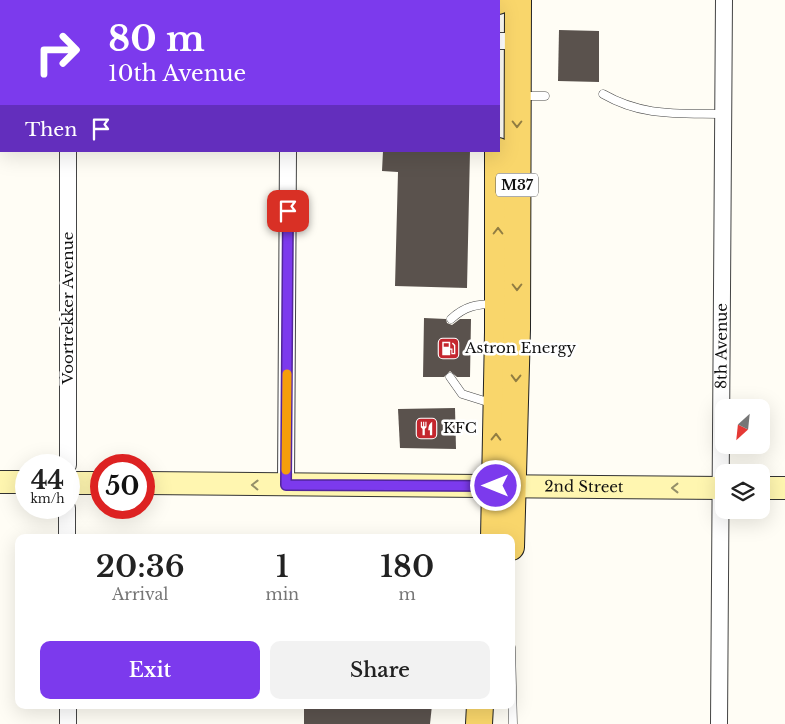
<!DOCTYPE html>
<html lang="en">
<head>
<meta charset="utf-8">
<style>
  body { margin:0; font-family:"Libre Baskerville",serif; background:#f2f2f2; color:#222; height:100vh; display:flex; flex-direction:column; font-size:19px; white-space:nowrap }
  * { box-sizing:border-box; margin:0 }
  p { font-size:16px; color:#767676 }
  .icon { flex:none; width:28px; height:28px; fill:none; stroke:currentColor; stroke-width:2; stroke-linecap:round; stroke-linejoin:round }
  .map { position:relative; flex:1; overflow:hidden }
  .details { position:absolute; left:15px; top:534px; width:500px; height:175px; display:flex; flex-direction:column; background:#fff; border-radius:10px; box-shadow:0 5px 20px #0002 }
  .details>* { flex:none }
  .hud { position:absolute; left:0px; top:0px; width:500px; height:152px; box-shadow:0 5px 20px #0002; background:#7c3aed; color:#fff; overflow:hidden }
  .needle { width:32px; rotate:207deg }
  .tools { position:absolute; left:715px; top:399px; display:grid; gap:10px }
  .tools a { display:grid; place-items:center; width:55px; height:55px; border-radius:10px; background:#fff; box-shadow:0 5px 20px #0002; font-size:25px }
  .speed { position:absolute; left:15px; top:454px; display:flex; gap:10px; font-size:25px; font-weight:700; text-align:center }
  .speed>* { display:grid; place-content:center; width:65px; height:65px; border-radius:50%; background:#fff; box-shadow:0 5px 20px #0002; line-height:1 }
  .speed small { font-size:12px; font-weight:400 }
  .speed .limit { border:8px solid #d22; background:#fff; color:#111 }
  .pin { position:absolute; display:grid; place-items:center; width:42px; height:42px; color:#fff; margin:-21px; border-radius:10px; box-shadow:0 2px 8px #0006 }
  .me { position:absolute; width:55px; margin:-28px; rotate:270deg; stroke-linejoin:round; filter:drop-shadow(0 0 4px #0008) }
  .turn { display:flex; align-items:center; gap:18px; height:105px; padding:0 25px; font-size:22px }
  .turn .icon { width:65px; height:65px; stroke-width:2.5 }
  .turn b { display:block; font-size:35px; line-height:42px }
  .then { display:flex; align-items:center; height:48px; padding:0 25px; background:#0003; gap:10px; font-size:19px }
  .eta { display:flex; justify-content:space-evenly; align-items:center; height:85px; text-align:center }
  .eta b { font-size:30px; font-weight:600; line-height:35px }
  .primary-button { display:flex; gap:10px; margin-top:auto; padding:10px 25px }
  .primary-button a { flex:1; height:58px; border-radius:10px; background:#7c3aed; color:#fff; font-size:20px; font-weight:600; line-height:58px; text-align:center }
  .primary-button a+a { background:#f2f2f2; color:#222 }
  .map>svg:first-child { display:block }
  .building { fill:#5a524d }
  .lines { fill:none; stroke-linecap:round; stroke-linejoin:round }
  .service-casing { stroke:#444; stroke-width:9 }
  .minor-casing { stroke:#444; stroke-width:18 }
  .secondary-casing { stroke:#333; stroke-width:24 }
  .primary-casing { stroke:#222; stroke-width:28 }
  .service { stroke:#fff; stroke-width:8 }
  .minor { stroke:#fff; stroke-width:16 }
  .secondary { stroke:#fff6b0; stroke-width:22 }
  .primary { stroke:#f9d66b; stroke-width:26 }
  .oneway { stroke:#917d42 }
  .oneway2 { stroke:#948f68 }
  .route-casing { stroke:#51269a; stroke-width:12 }
  .route { stroke:#7c3aed; stroke-width:9 }
  .slow { stroke:#f59e0b; stroke-width:9 }
  .labels { text-anchor:middle; stroke-width:5; stroke-linejoin:round; paint-order:stroke }
  .shield { fill:#fff; stroke:#585858; stroke-width:1 }
  .shield-label { font-size:14px; font-weight:bold; fill:#111 }
  .street-label { font-size:15px; fill:#111; stroke:#fff }
  .poi-label { font-size:15px; fill:#111; stroke:#fff; text-anchor:start }
</style>
</head>
<body>
<div class="map">
<svg width="785" height="724" viewBox="0 0 785 724">
  <rect width="100%" height="100%" fill="#fffdf5"/>
  <g class="building">
    <path d="M 559,30 L 599,31 L 599,82 L 558,81 Z"/>
    <path d="M 383,151 L 470,151 L 467,288 L 395,286 L 398,172 L 382,171 Z"/>
    <path d="M 424,318 L 446,319 L 447,323 L 452,325 L 460,319 L 471,319 L 470,377 L 457,377 L 450,371 L 444,377 L 423,377 Z"/>
    <path d="M 455,408 L 456,449 L 400,448 L 398,409 Z"/>
    <path d="M 304,705 L 432,705 L 430,724 L 304,724 Z"/>
  </g>
  <g class="lines">
    <defs>
      <g id="service">
        <path d="M 441,1 L 441,0"/>
        <path d="M 603,94 C 643,117 678,113 723,114"/>
        <path d="M 522,96 L 545,96"/>
        <path d="M 451,319 C 465,306 477,304 495,304"/>
        <path d="M 450,377 L 462,394 L 494,404"/>
        <path d="M 511,647 L 513,724"/>
      </g>
      <g id="minor">
        <path d="M 68,1 L 68,0"/>
        <path d="M 289,1 L 289,0"/>
        <path d="M 499,41 L 518,41"/>
        <path d="M 68,465 L 68,151"/>
        <path d="M 286,485 L 288,151"/>
        <path d="M 67,538 L 67,508"/>
        <path d="M 68,705 L 68,724"/>
        <path id="s1" d="M 719,724 L 724,0"/>
      </g>
      <g id="secondary">
        <path d="M 0,482 L 26,482"/>
        <path d="M 69,483 L 101,483"/>
        <path id="s2" d="M 144,483 L 724,488"/>
        <path d="M 761,488 L 785,488"/>
      </g>
      <g id="primary">
        <path d="M 498,0 L 498,1"/>
        <path d="M 494,538 L 498,332 L 498,151"/>
        <path d="M 511,547 L 517,329 L 518,0"/>
        <path d="M 479,724 L 480,705"/>
      </g>
    </defs>
    <use href="#service" class="service-casing"/>
    <use href="#minor" class="minor-casing"/>
    <use href="#secondary" class="secondary-casing"/>
    <use href="#primary" class="primary-casing"/>
    <use href="#service" class="service"/>
    <use href="#minor" class="minor"/>
    <use href="#secondary" class="secondary"/>
    <use href="#primary" class="primary"/>
  </g>
  <defs><path id="oneway-chevron" d="M-2-3.5L2.5 0L-2 3.5" fill="none" stroke-width="1.6" stroke-linecap="round" stroke-linejoin="round" transform="scale(1.25)"/></defs>
  <g class="oneway">
    <use href="#oneway-chevron" transform="translate(517 124) rotate(90)"/>
    <use href="#oneway-chevron" transform="translate(498 231) rotate(-90)"/>
    <use href="#oneway-chevron" transform="translate(517 287) rotate(90)"/>
    <use href="#oneway-chevron" transform="translate(516 378) rotate(91)"/>
    <use href="#oneway-chevron" transform="translate(496 437) rotate(-89)"/>
  </g>
  <g class="oneway2">
    <use href="#oneway-chevron" transform="translate(255 485) rotate(-179)"/>
    <use href="#oneway-chevron" transform="translate(675 488) rotate(-180)"/>
  </g>
  <g class="lines">
    <defs>
      <path id="route" d="M 288,211 L 286,485 L 496,486"/>
    </defs>
    <use href="#route" class="route-casing"/>
    <use href="#route" class="route"/>
    <path class="slow" d="M 286,470 L 287,374"/>
  </g>
  <defs>
    <symbol id="fuel-square" viewBox="-11 -11 22 22"><rect x="-9" y="-9" width="18" height="18" rx="4" fill="#c4262e" stroke="#fff"/><path d="M-5.5-6h7V0h2V4h1.3V-2.5L3-4.5l.8-.8L6-3V5H2.5V1h-1V6h-7ZM-4.2-4.7v3.2H.2V-4.7Z" fill="#fff"/></symbol>
    <symbol id="restaurant-square" viewBox="-11 -11 22 22"><rect x="-9" y="-9" width="18" height="18" rx="4" fill="#c4262e" stroke="#fff"/><path d="M-5-6h1v4h1v-4h1v4h1v-4h1v5L-1.5 .5V6h-2V.5L-5-1ZM5-6V6H3V1.5H1.5Q1.5-4 5-6Z" fill="#fff"/></symbol>
  </defs>
  <g fill-rule="evenodd">
    <use href="#fuel-square" x="436" y="336" width="25" height="25"/>
    <use href="#restaurant-square" x="414" y="416" width="25" height="25"/>
  </g>
  <g class="labels">
    <rect class="shield" x="496" y="173.5" width="42" height="23" rx="4"/>
    <g class="shield-label">
      <text x="517" y="190">M37</text>
    </g>
    <g class="street-label">
      <text transform="translate(68 308) rotate(-90)" y="5">Voortrekker Avenue</text>
      <text dy="5" stroke="none"><textPath href="#s1" startOffset="378">8th Avenue</textPath></text>
      <text dy="5" stroke="none"><textPath href="#s2" startOffset="440">2nd Street</textPath></text>
    </g>
    <g class="poi-label">
      <text x="465" y="353">Astron Energy</text>
      <text x="443" y="433">KFC</text>
    </g>
  </g>
</svg>
<div class="tools">
<a><svg class="needle" viewBox="-14 -14 28 28"><path d="M0-13l5 13h-10z" fill="#e53935"/><path d="M0 13l5-13h-10z" fill="#767676"/></svg></a>
<a><svg class="icon" aria-label="layers" viewBox="0 0 24 24"><path d="M12 4l9 5-9 5-9-5zM3 14l9 5 9-5"/></svg></a>
</div>
<div class="speed"><div>44<small>km/h</small></div><div class="limit">50</div></div>
<div class="pin" style="left:288px;top:211px;background:#d93025"><svg class="icon" aria-label="arrive" viewBox="0 0 24 24"><path d="M6 21V4h12l-3 4 3 4H6"/></svg></div>
<svg class="me" style="left:496px;top:486px" viewBox="-20 -20 40 40"><circle r="17" fill="#7c3aed" stroke="#fff" stroke-width="3"/><path d="M0-11L8 9 0 5-8 9z" fill="#fff"/></svg>
<div class="hud">
<div class="turn"><svg class="icon" aria-label="right" viewBox="0 0 24 24"><path d="M7 20v-9h11M14 6l5 5-5 5"/></svg><div><b>80 m</b>10th Avenue</div></div>
<div class="then">Then<svg class="icon" aria-label="arrive" viewBox="0 0 24 24"><path d="M6 21V4h12l-3 4 3 4H6"/></svg></div>
</div>
<section class="details">
<div class="eta">
<div><b>20:36</b><p>Arrival</p></div>
<div><b>1</b><p>min</p></div>
<div><b>180</b><p>m</p></div>
</div>
<div class="primary-button"><a>Exit</a><a>Share</a></div>
</section>
</div>
</body>
</html>
